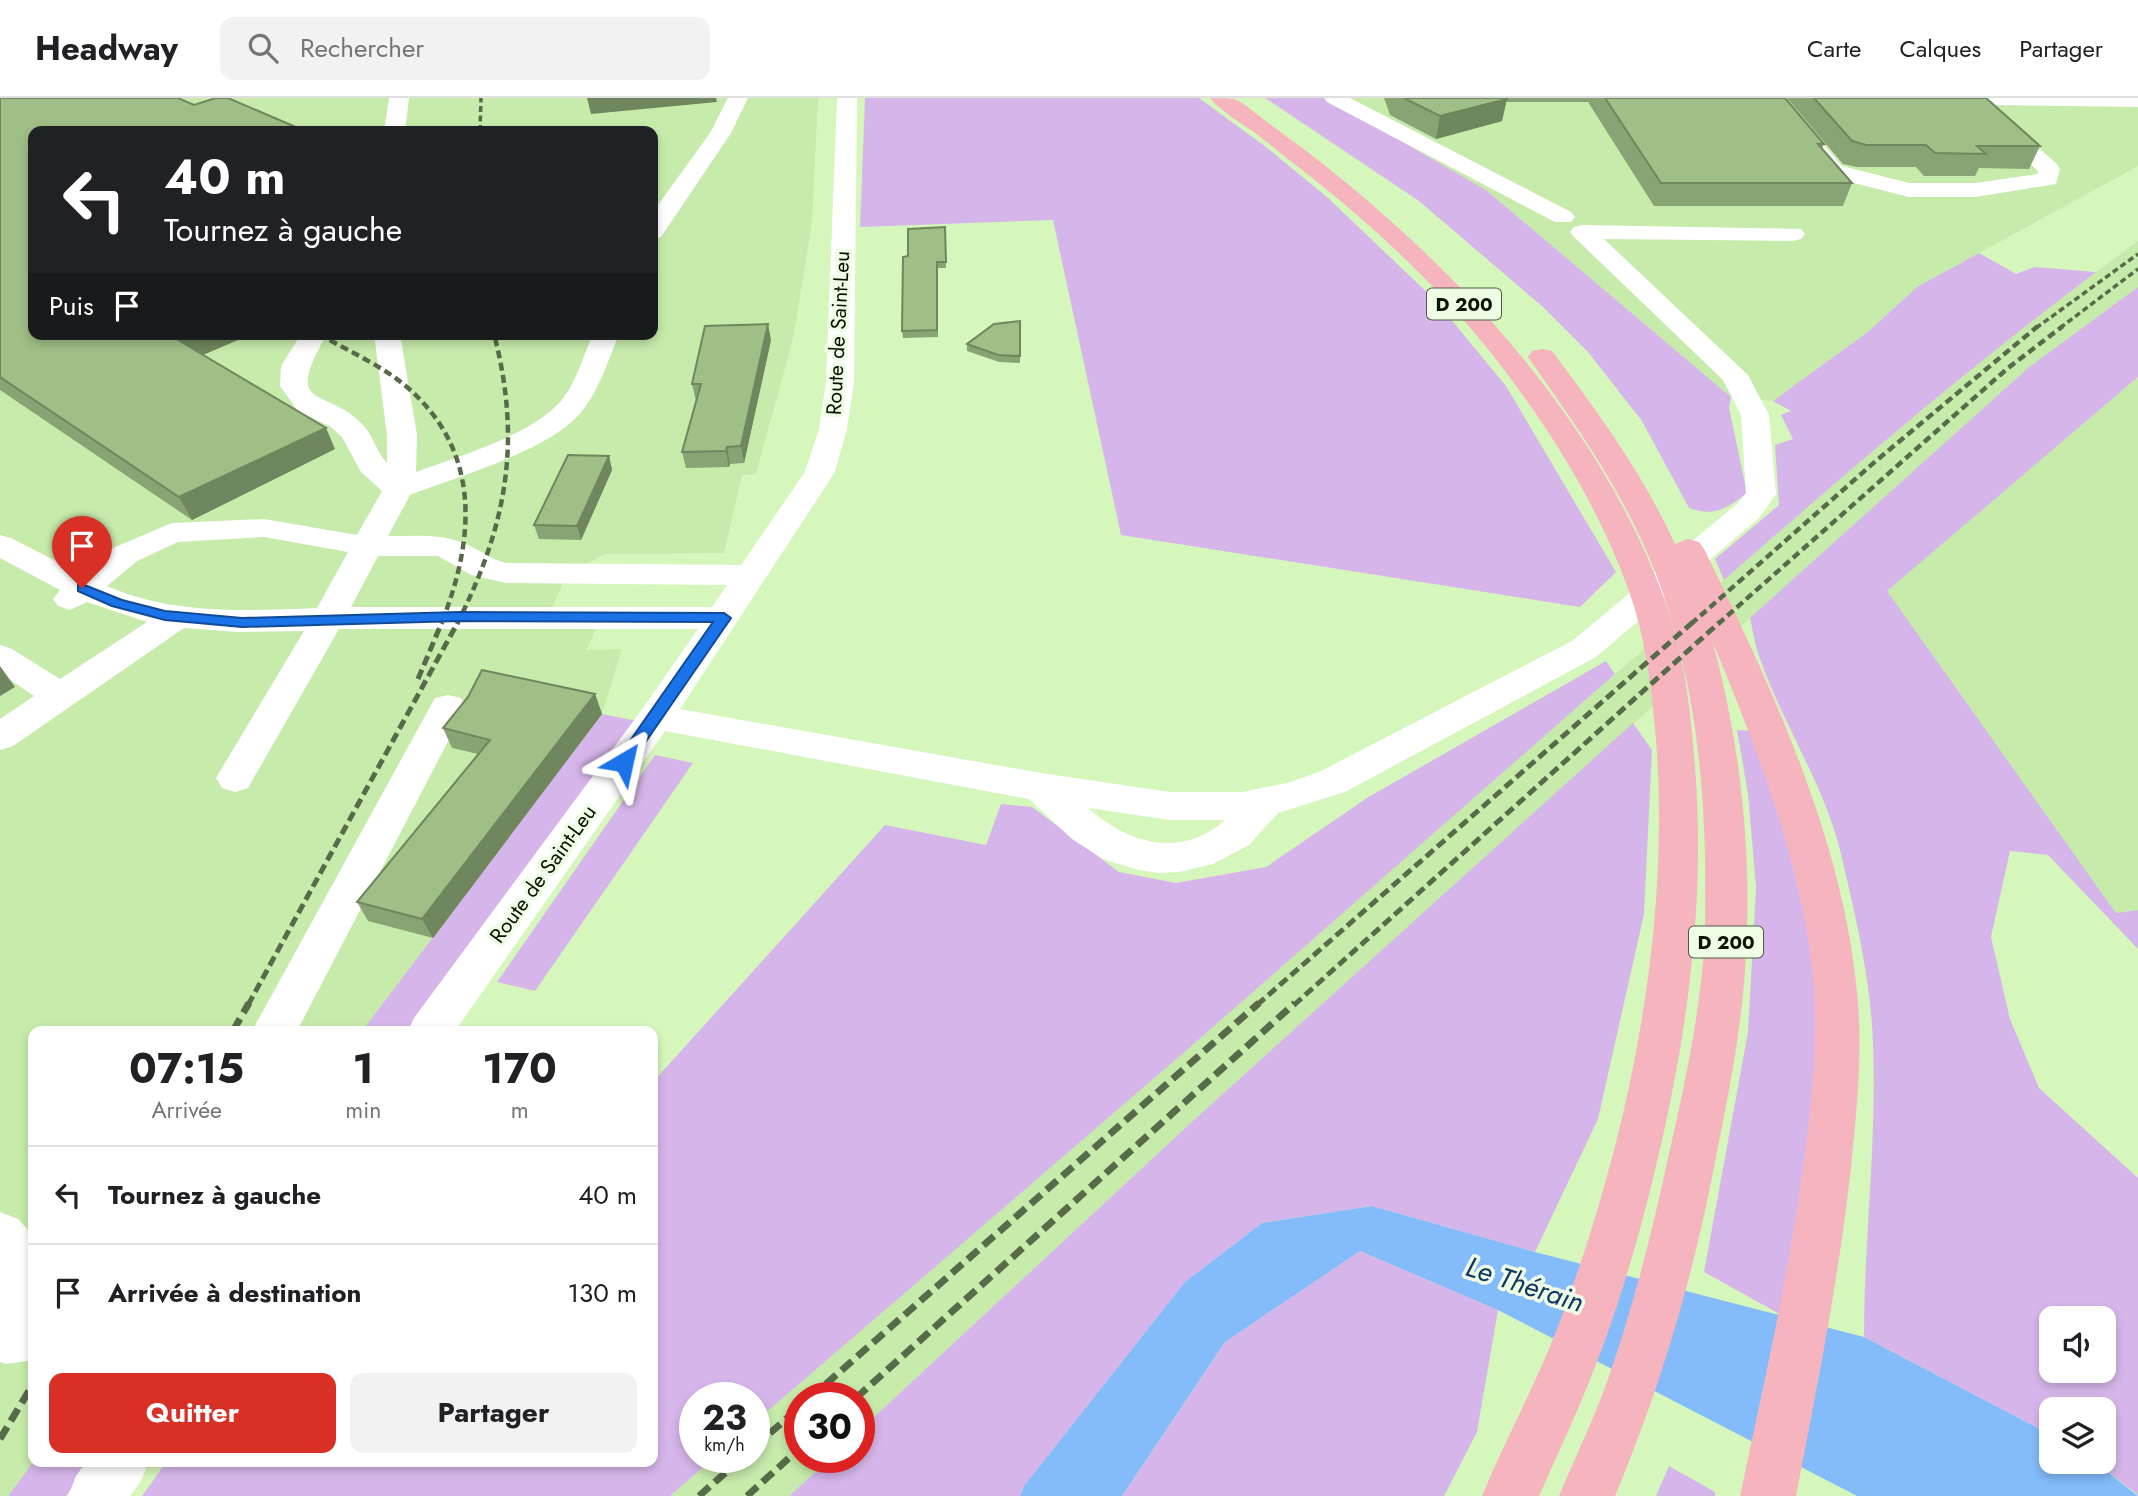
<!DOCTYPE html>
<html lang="fr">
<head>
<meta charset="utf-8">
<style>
  body { margin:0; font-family:Jost,sans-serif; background:#f2f2f2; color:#202124; height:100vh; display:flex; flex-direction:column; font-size:26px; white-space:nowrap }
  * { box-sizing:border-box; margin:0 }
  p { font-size:23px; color:#757577 }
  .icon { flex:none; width:38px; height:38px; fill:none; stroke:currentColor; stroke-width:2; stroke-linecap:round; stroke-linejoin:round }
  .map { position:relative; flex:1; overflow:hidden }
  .side { position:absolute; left:28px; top:928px; width:630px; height:441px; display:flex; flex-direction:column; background:#fff; border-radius:14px; box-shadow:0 4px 10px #0003 }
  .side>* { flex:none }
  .banner { position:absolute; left:28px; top:28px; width:630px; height:214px; border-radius:14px; box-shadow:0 4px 10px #0003; background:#202124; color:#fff; overflow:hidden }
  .fabs { position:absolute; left:2039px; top:1208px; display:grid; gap:14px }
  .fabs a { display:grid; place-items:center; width:77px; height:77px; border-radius:14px; background:#fff; box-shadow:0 4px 10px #0003; font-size:35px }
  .speed { position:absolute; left:679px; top:1284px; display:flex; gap:14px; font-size:35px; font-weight:700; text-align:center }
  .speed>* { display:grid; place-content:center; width:91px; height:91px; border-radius:50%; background:#fff; box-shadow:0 4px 10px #0003; line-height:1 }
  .speed small { font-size:18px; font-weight:400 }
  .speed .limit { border:10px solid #d22; background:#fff; color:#111 }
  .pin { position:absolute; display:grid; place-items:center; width:60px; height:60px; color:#fff; margin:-72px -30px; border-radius:50% 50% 50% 0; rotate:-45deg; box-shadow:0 0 7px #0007 }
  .pin .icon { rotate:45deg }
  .me { position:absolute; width:77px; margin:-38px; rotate:36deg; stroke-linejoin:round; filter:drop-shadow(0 0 5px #0008) }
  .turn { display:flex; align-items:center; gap:24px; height:147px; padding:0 21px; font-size:32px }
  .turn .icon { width:91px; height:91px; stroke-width:2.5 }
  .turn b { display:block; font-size:49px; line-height:60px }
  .then { display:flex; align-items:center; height:66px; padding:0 21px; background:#0003; gap:14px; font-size:26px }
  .eta { display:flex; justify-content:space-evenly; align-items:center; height:119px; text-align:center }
  .eta b { font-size:42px; font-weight:700; line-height:49px }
  .action { display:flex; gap:14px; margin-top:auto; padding:14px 21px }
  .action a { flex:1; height:80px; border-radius:14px; background:#d93025; color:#fff; font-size:28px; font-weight:700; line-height:80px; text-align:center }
  .action a+a { background:#f2f2f2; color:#202124 }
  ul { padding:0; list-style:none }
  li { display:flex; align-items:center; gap:21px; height:98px; padding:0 21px; border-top:2px solid #e0e0e0 }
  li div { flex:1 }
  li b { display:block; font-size:26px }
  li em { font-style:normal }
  header { display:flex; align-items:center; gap:42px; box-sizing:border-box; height:98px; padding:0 35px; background:#fff; border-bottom:2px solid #e0e0e0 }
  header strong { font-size:33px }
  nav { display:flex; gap:38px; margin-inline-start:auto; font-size:24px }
  .search { width:490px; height:63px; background:#f2f2f2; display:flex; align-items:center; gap:18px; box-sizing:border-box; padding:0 24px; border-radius:14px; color:#757577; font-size:26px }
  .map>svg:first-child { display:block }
  .built { fill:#c6ebab; fill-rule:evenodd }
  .green { fill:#d6b6ea; fill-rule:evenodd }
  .water { fill:#83bbfb }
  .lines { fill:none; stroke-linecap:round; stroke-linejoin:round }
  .minor { fill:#fff; fill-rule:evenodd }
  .major { fill:#f6b5be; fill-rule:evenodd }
  .rail-far3 { stroke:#576a49; stroke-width:3.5; stroke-dasharray:6 3.5; stroke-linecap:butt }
  .rail-far2 { stroke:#576a49; stroke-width:4.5; stroke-dasharray:8 4.5; stroke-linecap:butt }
  .rail-far1 { stroke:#576a49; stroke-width:5; stroke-dasharray:10 5; stroke-linecap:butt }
  .rail { stroke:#576a49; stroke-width:7; stroke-dasharray:14 7; stroke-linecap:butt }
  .wall { fill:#89a474 }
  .shaded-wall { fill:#6f865e }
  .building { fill:#9fbf87; stroke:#6f865e; stroke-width:2 }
  .route { fill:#1a73e8; stroke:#114b97; stroke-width:2 }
  .labels { text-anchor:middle; stroke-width:7; stroke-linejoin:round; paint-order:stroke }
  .shield { fill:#effde6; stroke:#4d5946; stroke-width:2 }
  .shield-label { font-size:19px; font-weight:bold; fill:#081301 }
  .street-label { font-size:21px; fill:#081301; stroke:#effde6 }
  .near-water-label { font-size:28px; font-style:italic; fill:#113861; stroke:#effde6 }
</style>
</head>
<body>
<header>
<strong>Headway</strong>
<div class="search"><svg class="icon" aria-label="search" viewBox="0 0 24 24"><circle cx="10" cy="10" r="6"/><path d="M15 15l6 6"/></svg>Rechercher</div>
<nav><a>Carte</a><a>Calques</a><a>Partager</a></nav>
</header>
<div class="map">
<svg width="2138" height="1398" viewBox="0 0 2138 1398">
  <rect width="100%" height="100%" fill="#d6f7bc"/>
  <g class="built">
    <path d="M 0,0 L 818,0 L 812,125 L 793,241 L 756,376 L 742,377 L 724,455 L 605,456 L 567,476 L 548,518 L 598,527 L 586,552 L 622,551 L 602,616 L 362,933 L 33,933 L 34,1363 L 8,1398 L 0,1398 ZM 33,33 L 653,33 L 653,236 L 33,236 Z"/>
    <path d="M 1326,0 L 2138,0 L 2138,68 L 1917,189 L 1869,233 L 1773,303 L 1731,299 L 1486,92 Z"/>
    <path d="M 2138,143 L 2138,189 L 2028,270 L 1195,1021 L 859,1333 L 859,1300 L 800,1300 L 800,1360 L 831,1360 L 789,1398 L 670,1398 L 714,1360 L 754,1360 L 754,1325 L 1888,339 L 2033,221 Z"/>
    <path d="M 2138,279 L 2138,812 L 2116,815 L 1886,493 Z"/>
  </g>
  <g class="green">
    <path d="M 865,0 L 1199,0 L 1266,49 L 1327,99 L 1435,202 L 1506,288 L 1616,474 L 1580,509 L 1121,437 L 1053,122 L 860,129 Z"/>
    <path d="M 1265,0 L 1326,0 L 1486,92 L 1731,299 L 1729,310 L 1747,395 C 1726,411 1715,419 1689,410 L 1642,323 L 1588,254 L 1543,209 L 1419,103 Z"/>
    <path d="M 1979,155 L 2016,176 L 2035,169 L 2096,174 C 1967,271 1845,376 1724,482 L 1715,461 L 1779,407 L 1775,347 L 1793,341 L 1781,317 L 1791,313 L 1773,303 L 1869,233 L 1917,189 Z"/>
    <path d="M 2138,189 L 2138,279 L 1887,493 L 2116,815 L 2138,812 L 2138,851 L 2048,757 L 2010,753 L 1991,839 L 2010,921 L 2039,990 L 2138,1080 L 2138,1397 L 2094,1363 L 2104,1363 L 2104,1311 L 2051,1311 L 2051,1337 L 1864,1239 C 1864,1141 1877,1044 1873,946 C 1871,881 1855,816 1840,752 C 1823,685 1783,626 1760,561 C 1755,548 1753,533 1750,520 L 2028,270 ZM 2051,1220 L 2104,1220 L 2104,1272 L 2051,1272 Z"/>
    <path d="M 1606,563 L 1615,576 L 1189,950 L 754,1325 L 754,1300 L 695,1300 L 695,1360 L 714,1360 L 670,1398 L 142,1398 L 167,1363 L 653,1363 L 653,984 L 885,727 L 986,747 L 1001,706 L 1032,709 L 1119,774 L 1176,785 L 1266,769 L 1367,700 Z"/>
    <path d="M 602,616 L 637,623 L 409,933 L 362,933 Z"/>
    <path d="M 1633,625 L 1652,652 L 1644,816 L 1598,1021 L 1535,1154 L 1372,1108 L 1262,1125 L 1185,1184 L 1024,1388 L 1020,1398 L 789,1398 L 831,1360 L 859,1360 L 859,1333 L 1195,1021 Z"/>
    <path d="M 1737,632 L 1753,633 L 1774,689 L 1815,860 L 1819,954 L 1783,1218 L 1704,1174 L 1748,934 L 1756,789 L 1748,696 Z"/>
    <path d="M 655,657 L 693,665 L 535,893 L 497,884 Z"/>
    <path d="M 1360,1153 L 1498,1212 L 1477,1334 L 1444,1398 L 1122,1398 L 1225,1244 Z"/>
    <path d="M 34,1363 L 91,1363 L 66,1398 L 8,1398 Z"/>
    <path d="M 1669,1368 L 1715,1394 L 1715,1398 L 1656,1398 Z"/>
  </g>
  <path class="water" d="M 1372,1108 L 1535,1154 L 1864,1239 L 2051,1337 L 2051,1363 L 2094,1363 L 2138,1398 L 1857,1398 L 1498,1212 L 1360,1153 L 1225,1244 L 1122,1398 L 1020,1398 L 1024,1388 L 1185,1184 L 1262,1125 Z"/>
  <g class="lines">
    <g class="minor">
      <path d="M 389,0 L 409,0 L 405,33 L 384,33 Z"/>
      <path d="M 728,0 L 748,0 L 731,35 L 661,139 L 653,141 L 653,114 L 710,35 Z"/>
      <path d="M 837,0 L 857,0 L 854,284 L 847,331 L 835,374 L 680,611 L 1041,675 L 1170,694 L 1242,694 L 1287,685 L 1319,674 L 1572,543 L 1738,405 L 1746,395 L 1741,317 L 1723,282 L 1574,139 L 1570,134 L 1574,129 L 1582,127 L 1801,131 L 1805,136 L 1801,141 L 1793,143 L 1604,141 L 1748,277 L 1769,317 L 1776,396 L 1760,419 L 1596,559 L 1345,694 L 1278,715 L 1249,747 L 1213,766 L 1179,774 L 1159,775 L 1138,772 L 1103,761 L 1072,741 L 1029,701 L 665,633 L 455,933 L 408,933 L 414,920 L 643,610 L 698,531 L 339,531 L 248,690 L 235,694 L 222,690 L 216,680 L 304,533 L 239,534 L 184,530 L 13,648 L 0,652 L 0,621 L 34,598 L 0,575 L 0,547 L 12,551 L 60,581 L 147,524 L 87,504 L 70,512 L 58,508 L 53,501 L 60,492 L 0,460 L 0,437 L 11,440 L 81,476 L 115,449 L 172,425 L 264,421 L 357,437 L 382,393 L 361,374 L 342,339 L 331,329 L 298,313 L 280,288 L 281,268 L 301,236 L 327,236 C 281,316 327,287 364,328 C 374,339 377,355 387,365 L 387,337 L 374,236 L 400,236 L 417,337 L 416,374 C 459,358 529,338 560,304 C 576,286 583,258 593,236 L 619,236 C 608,262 600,291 582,313 C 552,352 456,379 410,397 L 388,438 C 414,438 441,435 466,446 C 480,452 490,461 506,465 L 741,467 L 805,374 L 819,331 L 826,284 ZM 264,439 L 348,454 L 317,510 C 245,513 174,517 107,488 L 137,463 L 178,444 ZM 378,458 L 438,458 L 471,477 L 506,485 L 727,487 L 712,509 L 351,509 ZM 1088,710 L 1170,722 L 1225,722 C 1180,762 1128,745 1088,710 Z"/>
      <path d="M 1324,0 L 1350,0 L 1571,114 L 1575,119 L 1571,124 L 1555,124 L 1327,4 Z"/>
      <path d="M 1763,0 L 1784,0 L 1842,68 L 1909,85 L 1976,85 L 2037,76 L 2038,73 L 1958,0 L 2138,0 L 2138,9 L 1989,7 L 2057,66 L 2060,71 L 2056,86 L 1976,99 L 1909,99 L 1826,78 Z"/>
      <path d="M 448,597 L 461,600 L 466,609 L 297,933 L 252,933 L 430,609 L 435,600 Z"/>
      <path d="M 0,1114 L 18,1121 L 33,1137 L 33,1262 L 6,1266 L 0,1264 Z"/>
      <path d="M 87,1363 L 149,1363 L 141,1383 L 130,1398 L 68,1398 L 76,1378 Z"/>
    </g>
    <g class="major">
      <path d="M 1210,0 C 1217,0 1228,0 1234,1 C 1245,5 1257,17 1267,24 C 1320,62 1371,103 1418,148 C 1522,246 1618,370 1666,506 C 1686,562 1692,623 1696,682 C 1705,822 1684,957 1650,1093 C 1636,1148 1620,1203 1600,1256 C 1582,1304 1560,1351 1539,1398 L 1482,1398 C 1506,1339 1538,1283 1560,1223 C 1628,1041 1671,836 1656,642 C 1652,597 1647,551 1634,508 C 1603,413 1546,323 1483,245 C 1433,184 1373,128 1311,79 C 1292,64 1273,49 1254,34 C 1239,24 1222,14 1210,0 Z"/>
      <path d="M 1542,251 L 1552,253 C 1598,314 1643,376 1675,446 L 1688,441 L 1699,444 L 1704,451 C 1771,587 1843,742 1857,894 C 1863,952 1857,1011 1851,1069 C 1839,1180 1817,1289 1796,1398 L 1740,1398 C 1763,1289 1788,1181 1803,1070 C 1812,1004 1819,937 1812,870 C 1799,756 1755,647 1712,542 C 1740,642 1752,752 1746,856 C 1743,922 1730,989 1717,1054 C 1694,1176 1663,1283 1615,1398 L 1559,1398 C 1575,1359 1594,1321 1608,1281 C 1633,1209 1652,1135 1668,1060 C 1683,995 1697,930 1703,864 C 1706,830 1705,795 1705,761 C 1703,660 1690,560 1652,466 C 1621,390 1575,326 1528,259 L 1532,253 Z"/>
    </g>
    <g class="rail-far3">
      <path d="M 480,33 L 481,0"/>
      <path d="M 2036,230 L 2138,156"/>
      <path d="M 2060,230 L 2138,171"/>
    </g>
    <g class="rail-far2">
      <path d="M 319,236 C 348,253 381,267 407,289 C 482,354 475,442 441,526"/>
      <path d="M 457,526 C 507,427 522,344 494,236"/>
      <path d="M 1691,526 L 1877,362 L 2038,228"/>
      <path d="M 1718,526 L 2008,270 L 2063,228"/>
    </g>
    <g class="rail-far1">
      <path d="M 418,581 L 442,524"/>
      <path d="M 248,907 L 458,524"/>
      <path d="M 1257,907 L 1693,524"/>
      <path d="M 1294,907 L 1720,524"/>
    </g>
    <g class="rail">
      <path d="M 233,933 L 249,905"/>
      <path d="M 810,1300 L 1259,905"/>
      <path d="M 856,1300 L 1295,905"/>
      <path d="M 0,1341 L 33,1286"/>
      <path d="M 754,1349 L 800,1309"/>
      <path d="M 699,1398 L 742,1360"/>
      <path d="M 747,1398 L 800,1350"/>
    </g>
  </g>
  <g class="wall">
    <path d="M 0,0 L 203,257 L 335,351 L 192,422 L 0,292 Z"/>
    <path d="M 1384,0 L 1785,0 L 1824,46 L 1822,51 L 1852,85 L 1843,108 L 1654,108 L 1588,4 L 1506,4 L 1502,23 L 1436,41 L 1390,17 Z"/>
    <path d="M 1787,0 L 1986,0 L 2040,48 L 2029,71 L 1979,70 L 1975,78 L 1924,78 L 1916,69 L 1857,69 L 1843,66 Z"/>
    <path d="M 945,129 L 946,170 L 938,170 L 938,239 L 903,240 L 902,233 Z"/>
    <path d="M 1020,223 L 1020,265 L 999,264 L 967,253 L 967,246 Z"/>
    <path d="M 771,242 L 744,365 L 730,366 L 729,369 L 686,370 L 682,354 L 696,303 L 692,286 Z"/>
    <path d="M 609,358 L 612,372 L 581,442 L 539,441 L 534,427 Z"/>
    <path d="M 595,596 L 602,616 L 433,840 L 368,823 L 357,804 L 478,656 L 452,650 L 443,630 Z"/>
  </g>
  <g class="shaded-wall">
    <path d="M 587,0 L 716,0 L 717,4 L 591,16 Z"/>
    <path d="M 1507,1 L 1502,23 L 1436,41 L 1440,18 Z"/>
    <path d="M 768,226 L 771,242 L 744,365 L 741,348 Z"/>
    <path d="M 192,236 L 252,236 L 189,263 L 178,242 Z"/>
    <path d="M 326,330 L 335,351 L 192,422 L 179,399 Z"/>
    <path d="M 727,349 L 730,366 L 729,369 L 726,353 Z"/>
    <path d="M 609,358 L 612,372 L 581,442 L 577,428 Z"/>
    <path d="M 0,568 L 15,589 L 0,598 Z"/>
    <path d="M 595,596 L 602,616 L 433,840 L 422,821 Z"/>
  </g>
  <g class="building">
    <path d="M 0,0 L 178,0 L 194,7 L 216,0 L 228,0 L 305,33 L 33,33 L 33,236 L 192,236 L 178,242 L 326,330 L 179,399 L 0,279 Z"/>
    <path d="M 1404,0 L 1506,0 L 1507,1 L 1440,18 Z"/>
    <path d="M 1605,0 L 1785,0 L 1824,46 L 1818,46 L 1852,85 L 1661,85 Z"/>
    <path d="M 1814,0 L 1986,0 L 2040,48 L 1977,48 L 1986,56 L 1935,55 L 1926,47 L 1866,47 L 1852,43 Z"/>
    <path d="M 945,129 L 946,164 L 937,164 L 937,232 L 902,233 L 903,159 L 908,158 L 908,131 Z"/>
    <path d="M 1020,223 L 1020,258 L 998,257 L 967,246 L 994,226 Z"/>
    <path d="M 768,226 L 741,348 L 727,349 L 726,353 L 682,354 L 701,286 L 692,286 L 705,228 Z"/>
    <path d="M 568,357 L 609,358 L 577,428 L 534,427 Z"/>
    <path d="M 482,572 L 595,596 L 422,821 L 357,804 L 490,642 L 443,630 L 468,599 Z"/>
  </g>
  <path class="route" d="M 82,486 L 122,502 L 165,513 L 242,520 L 460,514 L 724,515 L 731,520 L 629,668 L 618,668 L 616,664 L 618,660 L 713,524 L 460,523 L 242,529 L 165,522 L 112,508 L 78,493 L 78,487 Z"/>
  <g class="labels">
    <g class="shield">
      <rect x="1427" y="190.5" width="74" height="31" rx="5"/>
      <rect x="1689" y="828.5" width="74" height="31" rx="5"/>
    </g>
    <g class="shield-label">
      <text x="1464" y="213">D 200</text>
      <text x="1726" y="851">D 200</text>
    </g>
    <g class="street-label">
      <text transform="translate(838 235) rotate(-87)" y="7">Route de Saint-Leu</text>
      <text transform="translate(543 776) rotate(-54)" y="7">Route de Saint-Leu</text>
    </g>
    <g class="near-water-label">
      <text transform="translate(1525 1186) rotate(18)" y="10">Le Thérain</text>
    </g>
  </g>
</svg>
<div class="fabs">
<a><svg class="icon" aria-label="sound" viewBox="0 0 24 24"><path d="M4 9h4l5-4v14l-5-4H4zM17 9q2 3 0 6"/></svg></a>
<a><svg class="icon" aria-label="layers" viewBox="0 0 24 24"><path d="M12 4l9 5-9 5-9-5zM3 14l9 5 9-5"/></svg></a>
</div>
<div class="speed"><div>23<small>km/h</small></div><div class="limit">30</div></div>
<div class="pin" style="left:82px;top:490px;background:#d93025"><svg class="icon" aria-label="arrive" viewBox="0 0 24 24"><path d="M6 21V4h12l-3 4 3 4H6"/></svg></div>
<svg class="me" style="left:624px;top:664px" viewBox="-20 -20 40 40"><path d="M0-17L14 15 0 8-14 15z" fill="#1a73e8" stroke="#fff" stroke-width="4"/></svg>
<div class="banner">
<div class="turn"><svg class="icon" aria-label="left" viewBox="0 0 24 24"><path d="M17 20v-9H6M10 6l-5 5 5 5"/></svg><div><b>40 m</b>Tournez à gauche</div></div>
<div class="then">Puis<svg class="icon" aria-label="arrive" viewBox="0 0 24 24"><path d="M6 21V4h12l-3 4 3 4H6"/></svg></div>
</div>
<section class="side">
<div class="eta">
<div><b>07:15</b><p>Arrivée</p></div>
<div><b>1</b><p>min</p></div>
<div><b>170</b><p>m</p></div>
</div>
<ul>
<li><svg class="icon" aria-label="left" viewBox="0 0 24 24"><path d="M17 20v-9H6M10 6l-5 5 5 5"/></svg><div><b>Tournez à gauche</b></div><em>40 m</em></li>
<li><svg class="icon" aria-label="arrive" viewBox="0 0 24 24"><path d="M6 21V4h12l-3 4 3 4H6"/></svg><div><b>Arrivée à destination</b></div><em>130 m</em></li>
</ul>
<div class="action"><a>Quitter</a><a>Partager</a></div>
</section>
</div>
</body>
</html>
